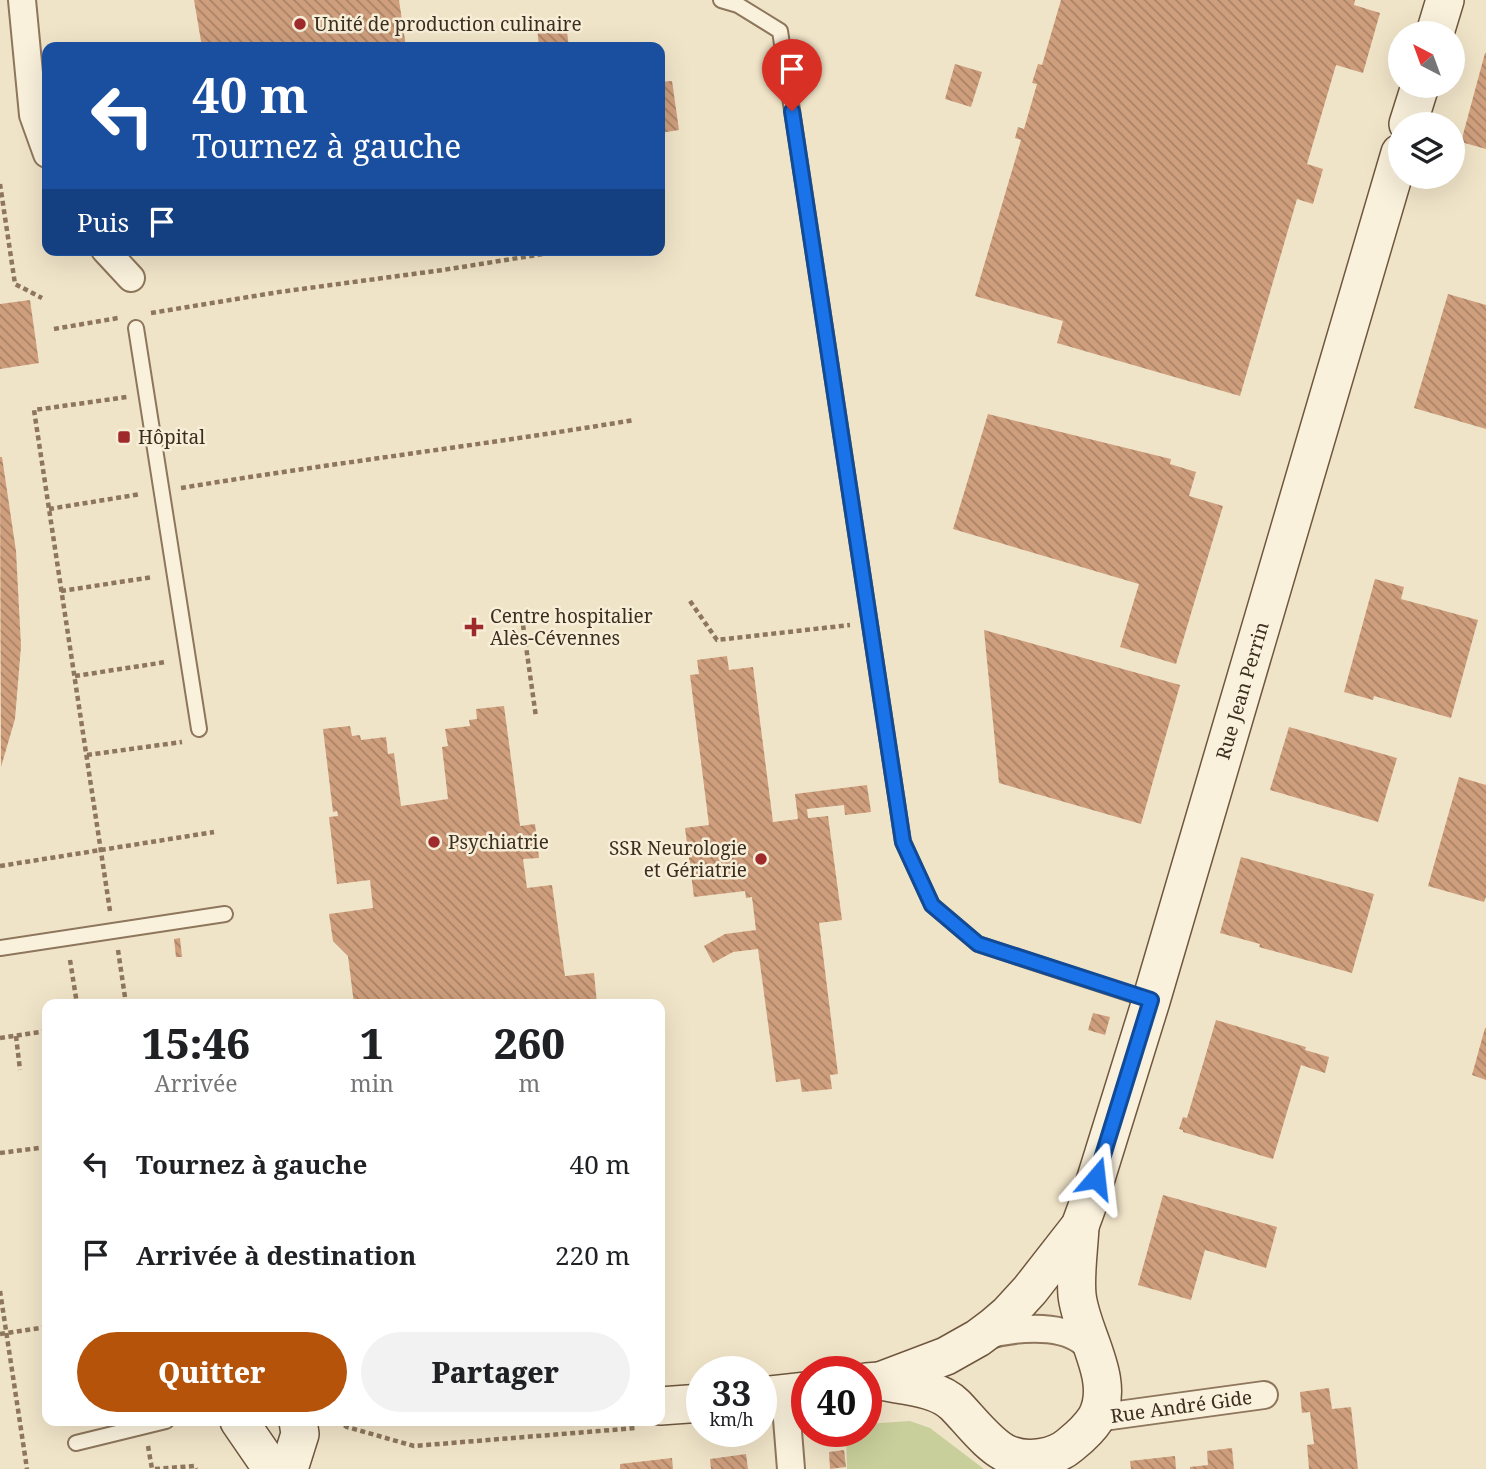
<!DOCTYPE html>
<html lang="fr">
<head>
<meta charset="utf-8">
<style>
  body { margin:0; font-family:"Noto Serif",serif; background:#f2f2f2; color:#202124; height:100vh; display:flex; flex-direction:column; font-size:26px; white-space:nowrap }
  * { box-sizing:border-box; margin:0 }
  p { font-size:23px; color:#757577 }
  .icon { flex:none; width:38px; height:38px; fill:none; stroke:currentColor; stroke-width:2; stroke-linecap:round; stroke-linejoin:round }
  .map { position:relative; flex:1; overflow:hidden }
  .details { position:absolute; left:42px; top:999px; width:623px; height:427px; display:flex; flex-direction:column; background:#fff; border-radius:14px; box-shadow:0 7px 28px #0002 }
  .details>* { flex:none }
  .guide { position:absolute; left:42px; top:42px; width:623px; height:214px; border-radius:14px; box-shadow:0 7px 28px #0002; background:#1a4fa0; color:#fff; overflow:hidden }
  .needle { width:46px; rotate:319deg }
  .controls { position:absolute; left:1388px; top:21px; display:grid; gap:14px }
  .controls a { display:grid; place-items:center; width:77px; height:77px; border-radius:50%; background:#fff; box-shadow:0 7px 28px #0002; font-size:35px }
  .speed { position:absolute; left:686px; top:1356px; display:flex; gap:14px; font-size:35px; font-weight:700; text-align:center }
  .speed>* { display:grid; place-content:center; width:91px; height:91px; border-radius:50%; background:#fff; box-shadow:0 7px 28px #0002; line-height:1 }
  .speed small { font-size:18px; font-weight:400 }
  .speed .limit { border:10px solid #d22; background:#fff; color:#111 }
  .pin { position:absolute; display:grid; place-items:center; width:60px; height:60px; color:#fff; margin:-72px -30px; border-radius:50% 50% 50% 0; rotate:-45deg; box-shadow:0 0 7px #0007 }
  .pin .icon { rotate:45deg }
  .me { position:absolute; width:77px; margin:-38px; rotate:17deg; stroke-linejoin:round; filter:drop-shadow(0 0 5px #0008) }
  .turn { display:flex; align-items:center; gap:24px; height:147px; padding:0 35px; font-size:32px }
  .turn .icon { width:91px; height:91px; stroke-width:2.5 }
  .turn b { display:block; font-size:49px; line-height:60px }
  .then { display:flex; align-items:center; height:66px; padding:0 35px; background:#0003; gap:14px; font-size:26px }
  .eta { display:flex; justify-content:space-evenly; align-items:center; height:119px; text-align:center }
  .eta b { font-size:42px; font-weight:800; line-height:49px }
  .action { display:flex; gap:14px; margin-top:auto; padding:14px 35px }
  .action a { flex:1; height:80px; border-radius:42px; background:#b45309; color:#fff; font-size:28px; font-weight:800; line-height:80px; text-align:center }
  .action a+a { background:#f2f2f2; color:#202124 }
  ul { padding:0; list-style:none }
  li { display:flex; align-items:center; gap:21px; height:91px; padding:0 35px }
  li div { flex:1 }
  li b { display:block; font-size:26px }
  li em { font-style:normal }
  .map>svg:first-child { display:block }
  .pitch { fill:#c9cf9b }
  .building { fill:url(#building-back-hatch) }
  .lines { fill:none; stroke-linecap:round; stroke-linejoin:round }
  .lane-casing { stroke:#8d765c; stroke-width:18 }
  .street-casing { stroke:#8d765c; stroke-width:30 }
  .secondary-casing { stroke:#6f573f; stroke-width:40 }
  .path { stroke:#8d765c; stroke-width:4.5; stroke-dasharray:5 3.5; stroke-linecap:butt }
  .lane { stroke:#faf1dc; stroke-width:14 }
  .street { stroke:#faf1dc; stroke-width:26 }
  .secondary { stroke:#faf1dc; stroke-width:37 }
  .route-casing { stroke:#114b97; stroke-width:18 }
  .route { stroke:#1a73e8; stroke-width:12 }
  .poi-dot { fill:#9e2a2b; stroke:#f7eed8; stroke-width:2.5 }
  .labels { text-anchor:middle; stroke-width:5; stroke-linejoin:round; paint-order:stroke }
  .poi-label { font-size:19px; fill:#3d2e20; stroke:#f7eed8; text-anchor:start }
  .street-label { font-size:19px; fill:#3d2e20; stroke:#f7eed8 }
</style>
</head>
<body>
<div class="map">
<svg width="1486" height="1469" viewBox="0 0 1486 1469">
  <defs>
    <pattern id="building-back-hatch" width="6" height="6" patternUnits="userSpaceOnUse" patternTransform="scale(1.75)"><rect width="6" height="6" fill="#cf9f7d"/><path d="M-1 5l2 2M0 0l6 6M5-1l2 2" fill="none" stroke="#a98266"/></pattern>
  </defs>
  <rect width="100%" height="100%" fill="#f0e4c8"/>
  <path class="pitch" d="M 910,1421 L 930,1428 L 984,1469 L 847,1469 L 846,1432 L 866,1432 L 866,1424 Z"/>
  <g class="building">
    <path d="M 194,0 L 399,0 L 406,47 L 202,47 Z"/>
    <path d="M 1061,0 L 1355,0 L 1354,5 L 1380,13 L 1363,73 L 1336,65 L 1307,164 L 1323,169 L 1313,204 L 1297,199 L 1240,396 L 1057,343 L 1063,321 L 975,296 L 1021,140 L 1015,138 L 1018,127 L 1024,129 L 1037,84 L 1032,83 L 1038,64 L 1042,65 Z"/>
    <path d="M 566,24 L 569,47 L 539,47 L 537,27 Z"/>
    <path d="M 1485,53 L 1486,53 L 1486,149 L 1461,142 Z"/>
    <path d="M 955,64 L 982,72 L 971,107 L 945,99 Z"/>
    <path d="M 672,81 L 679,130 L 660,133 L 660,82 Z"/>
    <path d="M 1448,294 L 1486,305 L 1486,429 L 1414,408 Z"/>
    <path d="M 30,300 L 39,363 L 0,369 L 0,304 Z"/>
    <path d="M 988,414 L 1171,459 L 1170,464 L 1196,472 L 1189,496 L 1223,506 L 1176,664 L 1120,647 L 1139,584 L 953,529 Z"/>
    <path d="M 0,457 L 2,457 L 16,551 L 21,646 L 15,719 L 1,767 Z"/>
    <path d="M 1375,579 L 1404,587 L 1401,599 L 1478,620 L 1451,718 L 1374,696 L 1373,700 L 1344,692 Z"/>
    <path d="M 984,630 L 1180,685 L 1141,824 L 999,783 Z"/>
    <path d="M 727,656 L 729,670 L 753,667 L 773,822 L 798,819 L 795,794 L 867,785 L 871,812 L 845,815 L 844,805 L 807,809 L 808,818 L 828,816 L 842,920 L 819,923 L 838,1074 L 830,1075 L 832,1089 L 802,1092 L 800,1079 L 776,1082 L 758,949 L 733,952 L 713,963 L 704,946 L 725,934 L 756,930 L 752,897 L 746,898 L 745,891 L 694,897 L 685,828 L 709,825 L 690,675 L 699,674 L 697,660 Z"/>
    <path d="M 504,706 L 520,826 L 535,824 L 539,858 L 523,859 L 527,888 L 552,885 L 565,976 L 594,973 L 597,1004 L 354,1004 L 348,956 L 333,941 L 329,914 L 373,908 L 370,880 L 337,884 L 329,817 L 338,816 L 337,811 L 333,812 L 323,729 L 350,726 L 352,736 L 360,735 L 361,740 L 386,737 L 388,754 L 394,753 L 401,806 L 448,799 L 442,747 L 448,746 L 445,729 L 470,726 L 469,720 L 477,719 L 476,709 Z"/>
    <path d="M 1289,727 L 1397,758 L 1378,822 L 1270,790 Z"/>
    <path d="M 1459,777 L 1486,785 L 1486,897 L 1484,902 L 1428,886 Z"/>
    <path d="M 1241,857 L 1374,894 L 1352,973 L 1259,947 L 1260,944 L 1220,933 Z"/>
    <path d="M 180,938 L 182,957 L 176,957 L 174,939 Z"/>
    <path d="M 1093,1013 L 1110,1017 L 1105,1035 L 1088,1030 Z"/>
    <path d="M 1216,1020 L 1306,1047 L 1305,1050 L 1329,1057 L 1325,1073 L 1301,1065 L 1273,1159 L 1183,1132 L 1183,1130 L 1179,1129 L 1183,1117 L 1187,1118 Z"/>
    <path d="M 1485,1028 L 1486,1028 L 1486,1080 L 1472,1075 Z"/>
    <path d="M 1163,1195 L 1277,1227 L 1266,1268 L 1205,1250 L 1191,1300 L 1138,1285 Z"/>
    <path d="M 1329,1388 L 1332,1409 L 1351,1407 L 1358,1469 L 1309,1469 L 1307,1445 L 1314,1444 L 1310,1412 L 1302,1413 L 1300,1392 Z"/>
    <path d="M 1232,1448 L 1234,1469 L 1190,1469 L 1190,1467 L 1208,1465 L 1207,1451 Z"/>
    <path d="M 844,1450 L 846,1467 L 830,1469 L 829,1452 Z"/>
    <path d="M 746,1454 L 748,1469 L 711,1469 L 710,1459 Z"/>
    <path d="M 1175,1456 L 1176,1469 L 1131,1469 L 1130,1461 Z"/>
    <path d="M 672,1458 L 673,1469 L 620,1469 L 620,1464 Z"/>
  </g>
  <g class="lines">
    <defs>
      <g id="lane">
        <path d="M 721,0 L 738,5 L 780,31 L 903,842 L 932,905 L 978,944 L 1149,1000"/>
        <path d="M 136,328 L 199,729"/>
        <path d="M 0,948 L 225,914"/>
        <path d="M 76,1443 L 166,1421"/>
      </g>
      <g id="street">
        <path d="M 22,0 L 33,115 L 47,154"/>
        <path d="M 105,250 L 131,278"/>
        <path d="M 985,1336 C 1012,1328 1058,1323 1082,1341 C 1087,1344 1090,1349 1094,1353"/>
        <path d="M 785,1394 L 791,1469"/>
        <path id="s1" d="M 1096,1418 L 1264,1395"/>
      </g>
      <g id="secondary">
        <path d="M 1435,33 L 1445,0"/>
        <path d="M 1408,124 L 1420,86"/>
        <path d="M 880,1381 C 904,1386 937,1387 955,1405 C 969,1419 991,1449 1010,1455 C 1028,1462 1055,1458 1070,1445 C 1080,1437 1089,1429 1096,1418 C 1117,1380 1081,1334 1077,1295 C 1075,1273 1079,1249 1080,1226"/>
        <path id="s2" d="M 866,1382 L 880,1381 L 946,1356 L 978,1338 L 994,1326 L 1008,1314 L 1030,1290 L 1080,1226 L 1088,1204 L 1151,1001 L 1400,153"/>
        <path d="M 761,1396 L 807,1391"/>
        <path d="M 660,1406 L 702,1403"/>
        <path d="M 239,1421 L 272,1469"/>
        <path d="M 289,1469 L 300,1434 L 298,1421"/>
      </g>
    </defs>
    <use href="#lane" class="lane-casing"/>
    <use href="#street" class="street-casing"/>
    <use href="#secondary" class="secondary-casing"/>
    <g class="path">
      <path d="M 0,184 L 15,284 L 42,298"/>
      <path d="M 151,313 L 279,292 L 443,270 L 568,250"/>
      <path d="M 54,329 L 118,318"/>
      <path d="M 181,488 C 332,463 484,445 634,420"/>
      <path d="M 49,509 L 141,494"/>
      <path d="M 61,591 L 153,577"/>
      <path d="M 690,601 L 717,640 L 850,625"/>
      <path d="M 523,625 L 536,717"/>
      <path d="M 75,676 L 166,662"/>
      <path d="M 87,755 L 182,742"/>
      <path d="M 0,866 L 214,832"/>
      <path d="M 110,911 L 34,410 L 127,397"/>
      <path d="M 118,950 L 126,1004"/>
      <path d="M 70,960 L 77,1004"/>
      <path d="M 16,1036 L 20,1070"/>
      <path d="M 0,1038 L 47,1031"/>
      <path d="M 0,1153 L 47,1147"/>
      <path d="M 0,1291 L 27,1469"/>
      <path d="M 0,1334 L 47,1327"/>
      <path d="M 337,1421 L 347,1427 L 414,1446 L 636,1428"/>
      <path d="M 148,1446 L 152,1469"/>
      <path d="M 155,1469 L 195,1466 L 196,1469"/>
    </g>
    <use href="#lane" class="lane"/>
    <use href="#street" class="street"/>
    <use href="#secondary" class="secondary"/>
  </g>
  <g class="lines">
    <defs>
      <path id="route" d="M 792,111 L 903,842 L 932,905 L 978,944 L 1151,1000 L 1096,1178"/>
    </defs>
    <use href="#route" class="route-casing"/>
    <use href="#route" class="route"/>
  </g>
  <g class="poi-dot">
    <circle cx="300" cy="24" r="7"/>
    <rect x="117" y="430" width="14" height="14" rx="3.5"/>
    <path d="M470.5 616.5h7v7h7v7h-7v7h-7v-7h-7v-7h7z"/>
    <circle cx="434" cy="842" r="7"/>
    <circle cx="761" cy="859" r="7"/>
  </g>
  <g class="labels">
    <g class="poi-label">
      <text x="314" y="31">Unité de production culinaire</text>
      <text x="138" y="444">Hôpital</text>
      <text x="490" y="623">Centre hospitalier<tspan x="490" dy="22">Alès-Cévennes</tspan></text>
      <text x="448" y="849">Psychiatrie</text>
      <text x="747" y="855" text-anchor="end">SSR Neurologie<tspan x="747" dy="22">et Gériatrie</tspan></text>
    </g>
    <g class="street-label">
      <text dy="7" stroke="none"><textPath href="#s2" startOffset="833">Rue Jean Perrin</textPath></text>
      <text dy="7" stroke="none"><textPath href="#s1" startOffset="86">Rue André Gide</textPath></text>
    </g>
  </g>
</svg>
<div class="controls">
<a><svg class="needle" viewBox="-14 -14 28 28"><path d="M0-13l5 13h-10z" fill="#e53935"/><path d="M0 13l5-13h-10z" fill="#757577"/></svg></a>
<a><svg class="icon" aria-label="layers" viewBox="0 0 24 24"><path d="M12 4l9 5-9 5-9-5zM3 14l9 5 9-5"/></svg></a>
</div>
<div class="speed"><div>33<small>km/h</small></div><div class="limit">40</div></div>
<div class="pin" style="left:792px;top:111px;background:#d93025"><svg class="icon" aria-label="arrive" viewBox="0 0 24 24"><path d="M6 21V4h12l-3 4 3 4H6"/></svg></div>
<svg class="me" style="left:1096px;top:1178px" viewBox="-20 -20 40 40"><path d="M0-17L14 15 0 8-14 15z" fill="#1a73e8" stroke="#fff" stroke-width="4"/></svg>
<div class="guide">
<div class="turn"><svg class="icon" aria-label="left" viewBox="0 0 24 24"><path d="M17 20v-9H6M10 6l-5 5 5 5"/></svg><div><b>40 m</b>Tournez à gauche</div></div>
<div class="then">Puis<svg class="icon" aria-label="arrive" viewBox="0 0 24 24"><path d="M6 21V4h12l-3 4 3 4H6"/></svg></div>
</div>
<section class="details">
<div class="eta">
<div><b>15:46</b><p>Arrivée</p></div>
<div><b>1</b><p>min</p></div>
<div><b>260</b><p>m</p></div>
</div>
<ul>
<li><svg class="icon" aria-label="left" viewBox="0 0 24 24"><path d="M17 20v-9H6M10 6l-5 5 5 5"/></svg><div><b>Tournez à gauche</b></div><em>40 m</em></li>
<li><svg class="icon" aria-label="arrive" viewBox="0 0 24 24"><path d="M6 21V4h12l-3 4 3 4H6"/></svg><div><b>Arrivée à destination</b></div><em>220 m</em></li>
</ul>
<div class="action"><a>Quitter</a><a>Partager</a></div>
</section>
</div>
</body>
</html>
